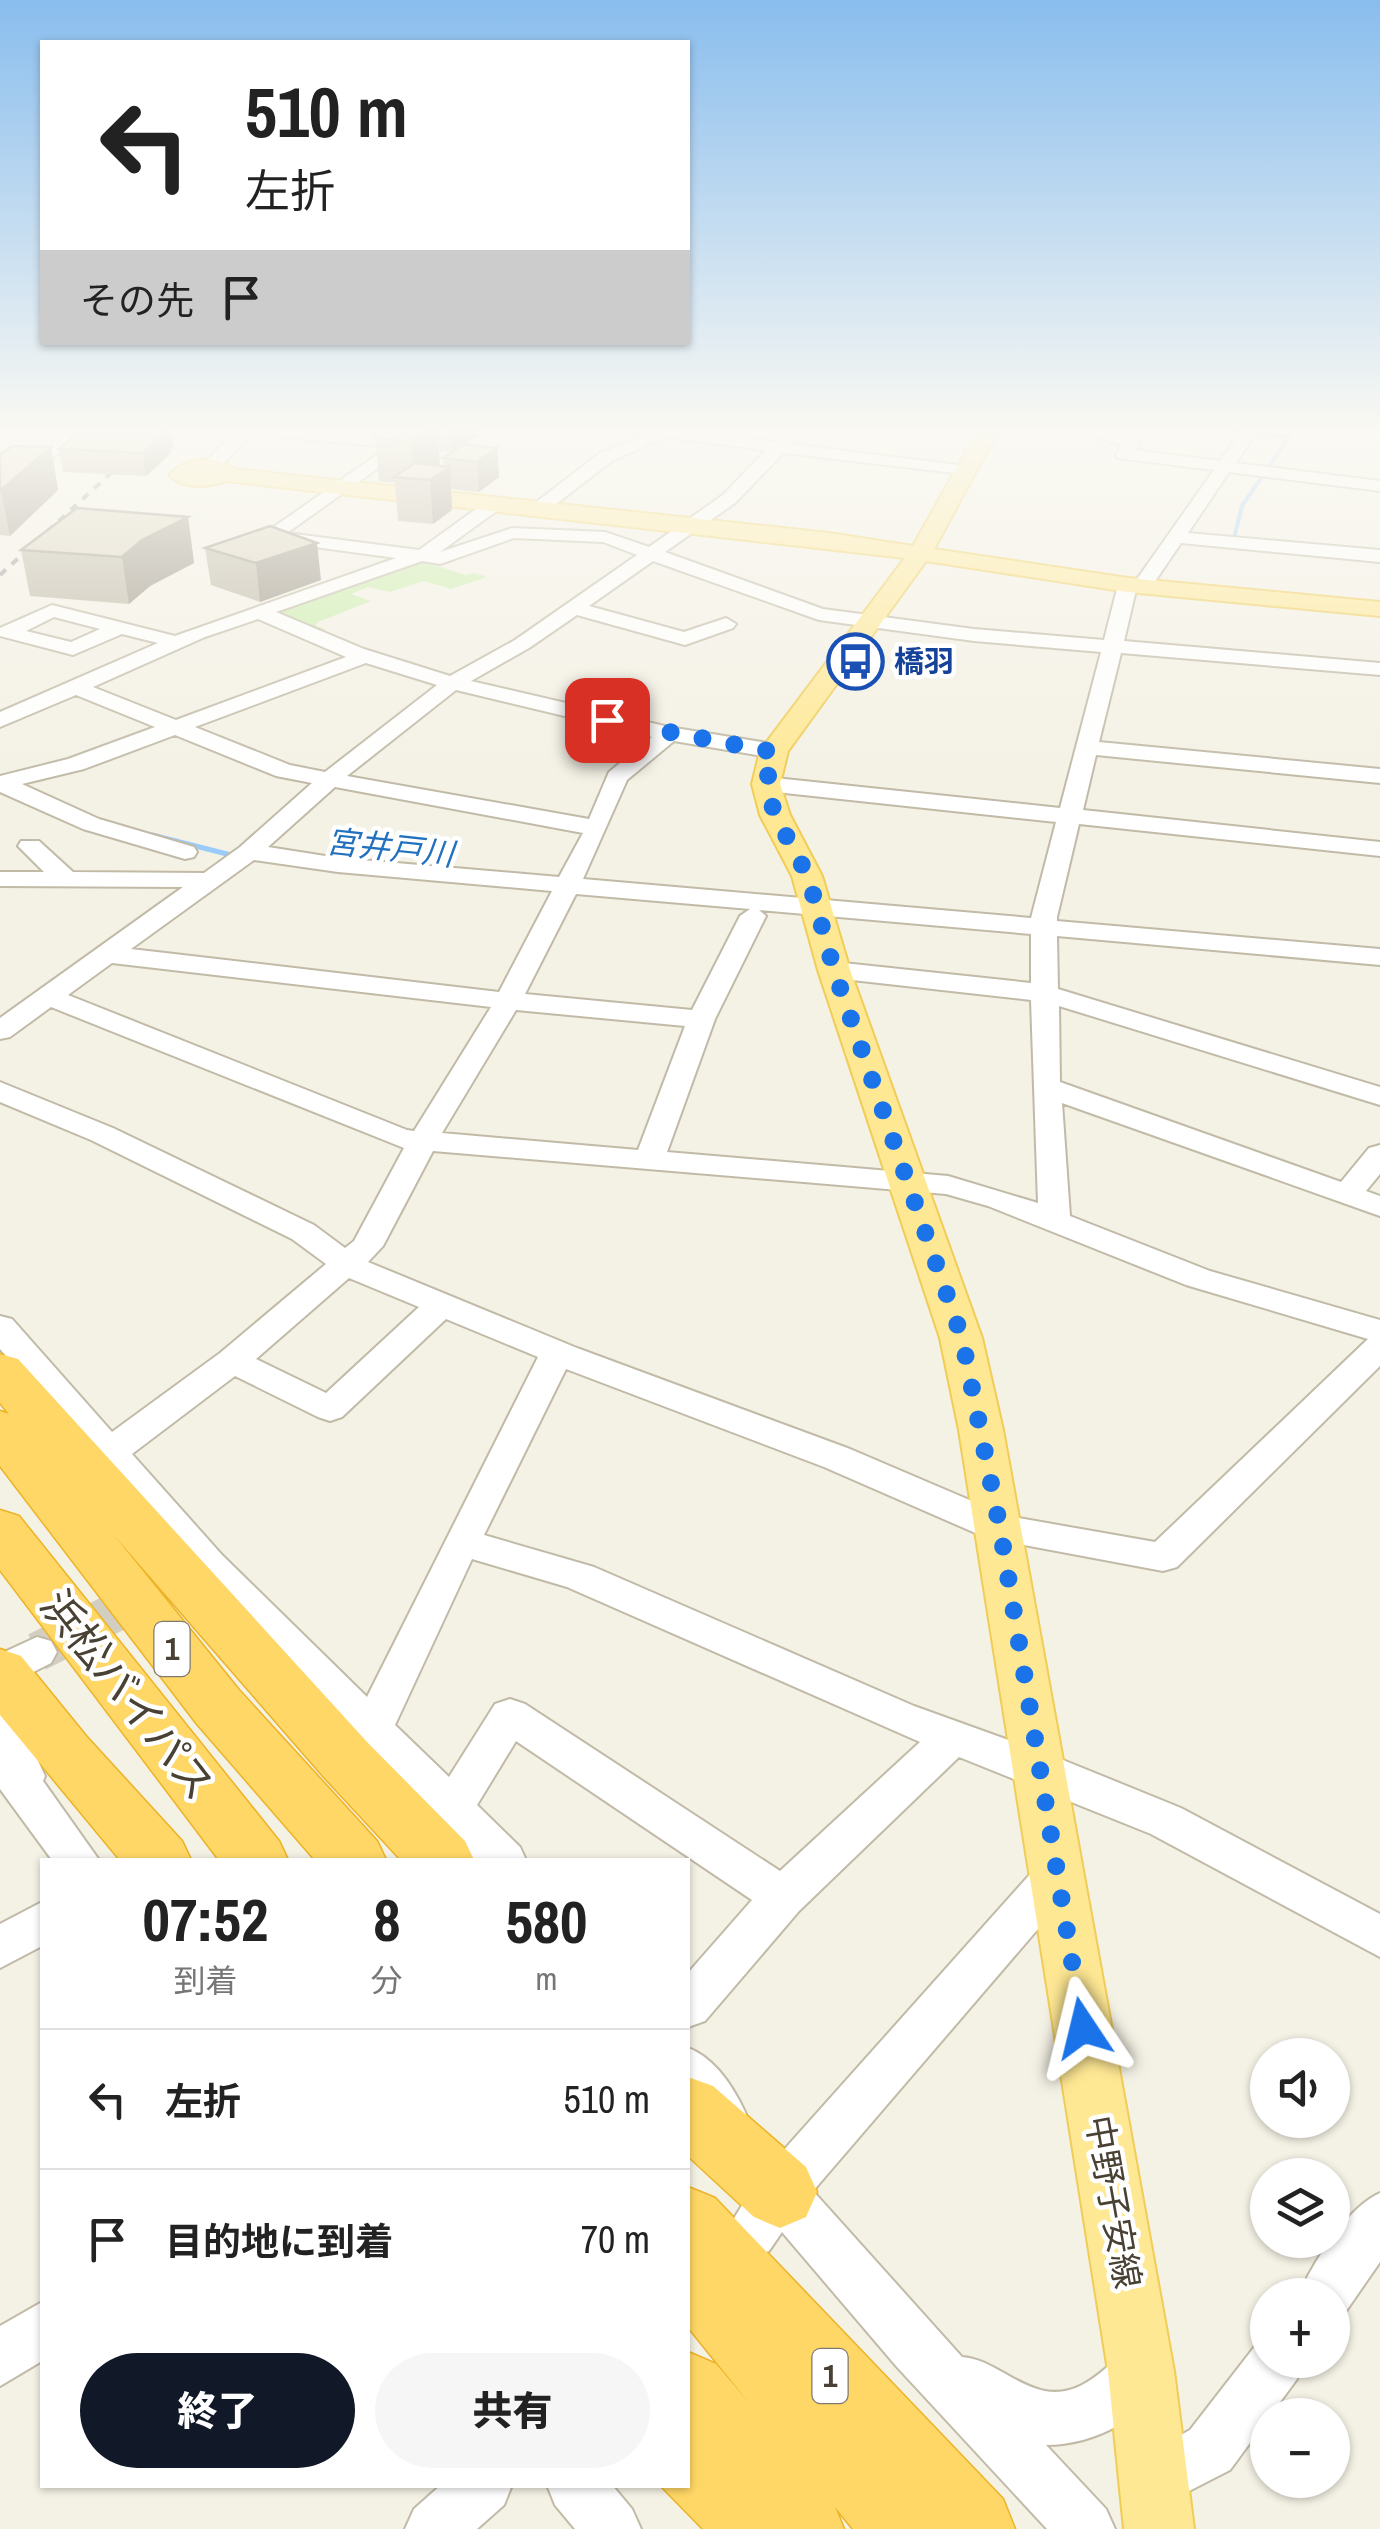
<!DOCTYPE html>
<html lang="ja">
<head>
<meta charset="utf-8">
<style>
  body { margin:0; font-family:"Archivo Narrow","Noto Sans JP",sans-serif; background:#f6f6f6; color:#222; height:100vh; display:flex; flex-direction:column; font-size:38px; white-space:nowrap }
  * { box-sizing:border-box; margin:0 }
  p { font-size:32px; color:#767676 }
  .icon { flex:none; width:55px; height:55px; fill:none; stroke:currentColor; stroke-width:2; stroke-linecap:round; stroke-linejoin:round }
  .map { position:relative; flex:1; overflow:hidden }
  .details { position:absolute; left:40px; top:1858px; width:650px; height:630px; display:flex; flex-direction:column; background:#fff; border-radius:0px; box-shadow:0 2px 8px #0004 }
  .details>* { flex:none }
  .banner { position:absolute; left:40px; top:40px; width:650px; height:305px; border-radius:0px; box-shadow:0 2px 8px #0004; background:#fff; color:#222; overflow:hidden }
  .controls { position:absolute; left:1250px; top:2038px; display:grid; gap:20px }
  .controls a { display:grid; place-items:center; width:100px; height:100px; border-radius:50%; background:#fff; box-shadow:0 2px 8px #0004; font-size:50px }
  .pin { position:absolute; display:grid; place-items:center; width:85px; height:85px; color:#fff; margin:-42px; border-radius:20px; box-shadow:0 5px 15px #0006 }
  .me { position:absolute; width:110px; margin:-55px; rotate:350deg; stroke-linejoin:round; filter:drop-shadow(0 0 8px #0008) }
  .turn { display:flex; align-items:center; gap:35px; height:210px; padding:0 40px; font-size:45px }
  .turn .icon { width:130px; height:130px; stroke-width:2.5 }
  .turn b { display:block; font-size:70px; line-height:85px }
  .then { display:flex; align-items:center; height:95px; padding:0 40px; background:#0003; gap:20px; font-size:38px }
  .eta { display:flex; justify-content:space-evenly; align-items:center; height:170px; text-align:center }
  .eta b { font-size:60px; font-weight:800; line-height:70px }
  .button { display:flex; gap:20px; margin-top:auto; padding:20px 40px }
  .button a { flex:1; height:115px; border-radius:60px; background:#111827; color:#fff; font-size:40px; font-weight:800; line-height:115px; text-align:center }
  .button a+a { background:#f6f6f6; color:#222 }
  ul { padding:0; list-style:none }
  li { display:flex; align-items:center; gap:30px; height:140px; padding:0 40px; border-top:2px solid #e0e0e0 }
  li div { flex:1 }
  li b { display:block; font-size:38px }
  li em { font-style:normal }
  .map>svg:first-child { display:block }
  .green { fill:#caedaa }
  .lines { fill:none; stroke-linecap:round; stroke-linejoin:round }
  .stream-far1 { stroke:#9bcbf8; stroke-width:4 }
  .stream { stroke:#9bcbf8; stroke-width:5 }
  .minor-tunnel { stroke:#d2cec2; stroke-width:39; stroke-dasharray:39 20; stroke-linecap:butt }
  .minor-casing { stroke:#c1baa7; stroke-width:4 }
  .major-casing { stroke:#f0cd58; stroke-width:4 }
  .highway-casing { stroke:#edb326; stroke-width:3 }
  .minor { fill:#fff; fill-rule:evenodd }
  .major { fill:#ffe894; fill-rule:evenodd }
  .highway { fill:#ffd766; fill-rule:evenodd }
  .rail { stroke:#969696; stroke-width:4; stroke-dasharray:8 8; stroke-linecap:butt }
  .wall { fill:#bbb4a2; fill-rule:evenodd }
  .shaded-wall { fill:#999284 }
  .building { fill:#dad1bc; stroke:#999284; stroke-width:2.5 }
  .route { stroke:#1a73e8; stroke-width:18; stroke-dasharray:0 32.4 }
  .labels { text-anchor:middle; stroke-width:9; stroke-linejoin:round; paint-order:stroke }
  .far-transit-label { font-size:30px; font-weight:bold; fill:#164399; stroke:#fff; text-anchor:start }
  .far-water-label { font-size:32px; font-style:italic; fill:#2271be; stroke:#fff }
  .shield { fill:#fff; stroke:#7f7a71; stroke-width:2.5 }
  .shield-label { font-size:32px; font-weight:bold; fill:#484134 }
  .street-label { font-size:35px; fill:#484134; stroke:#fff }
  .near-street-label { font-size:42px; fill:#484134; stroke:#fff }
</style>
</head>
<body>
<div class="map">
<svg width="1380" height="2529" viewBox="0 0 1380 2529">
  <rect width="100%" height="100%" fill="#f4f1e5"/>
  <path class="green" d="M 418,560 L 466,575 L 475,573 L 487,577 L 451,589 L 424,581 L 390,592 L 368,587 L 351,594 L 371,601 L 318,622 L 315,626 L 326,629 L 316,632 L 276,616 L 277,611 Z"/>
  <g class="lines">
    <path class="stream-far1" d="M 1213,427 L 1289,437 L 1242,506 L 1234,538"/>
    <path class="stream" d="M 152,835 L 235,856"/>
    <path class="minor-tunnel" d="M 37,1652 L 149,1595"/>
    <defs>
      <g id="minor">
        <path d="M 73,427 L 91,427 L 0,500 L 0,486 Z"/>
        <path d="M 240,427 L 404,439 L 412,444 L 287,533 L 419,550 L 490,499 L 502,499 L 502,507 L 440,552 L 512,528 L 605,532 L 649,547 L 723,495 L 766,450 L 665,437 L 612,461 L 547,511 L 535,511 L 535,503 L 600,453 L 647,435 L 613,427 L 666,427 L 775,442 L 789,427 L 806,427 L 791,444 L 966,466 L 972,467 L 972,475 L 783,453 L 735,503 L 665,552 L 823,609 L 974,629 L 1104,640 L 1118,585 L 1128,579 L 1135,582 L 1214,470 L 1118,458 L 1116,454 L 1122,445 L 1061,427 L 1091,427 L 1138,439 L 1140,442 L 1135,450 L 1220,461 L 1244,427 L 1260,427 L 1236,463 L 1380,481 L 1380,491 L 1229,472 L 1188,533 L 1380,550 L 1380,562 L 1181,543 L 1149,590 L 1136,590 L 1124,641 L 1380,663 L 1380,675 L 1121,653 L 1099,742 L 1380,769 L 1380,783 L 1096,755 L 1083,810 L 1380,842 L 1380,856 L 1079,824 L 1057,917 L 1057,921 L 1380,949 L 1380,965 L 1057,936 L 1058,989 L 1380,1087 L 1380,1105 L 1059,1006 L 1060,1082 L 1341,1182 L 1369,1148 L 1380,1145 L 1380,1174 L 1366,1191 L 1380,1196 L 1380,1216 L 1062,1103 L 1070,1216 L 1210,1271 L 1380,1320 L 1380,1366 L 1177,1567 L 1163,1571 L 987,1538 L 824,1467 L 566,1369 L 484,1535 L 594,1567 L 914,1706 L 1053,1756 L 1181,1808 L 1380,1914 L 1380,1957 L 1151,1834 L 959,1757 L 799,1911 L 705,2021 L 688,2027 L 688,1973 L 752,1900 L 516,1741 L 477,1805 L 520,1847 L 526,1860 L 475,1860 L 194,1575 L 0,1349 L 0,1316 L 12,1319 L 112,1432 L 220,1353 L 326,1264 L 292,1239 L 91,1140 L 0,1102 L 0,1082 L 113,1128 L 314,1225 L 345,1248 L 354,1241 L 404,1148 L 51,1007 L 10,1037 L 0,1039 L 0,1018 L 183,887 L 0,886 L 0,872 L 44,872 L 18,846 L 21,841 L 39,841 L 73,872 L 204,873 L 240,847 L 312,783 L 276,776 L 175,735 L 84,769 L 22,784 L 99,819 L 194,847 L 197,852 L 194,857 L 185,859 L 83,829 L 0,792 L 0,776 L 68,759 L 155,727 L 76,695 L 0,727 L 0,712 L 158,643 L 122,634 L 73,655 L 0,636 L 0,628 L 52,605 L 175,636 L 396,558 L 270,541 L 261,536 L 388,447 L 251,434 L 218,469 L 206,469 L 206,461 ZM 514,538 L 603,542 L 637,555 L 515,640 L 450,676 L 364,649 L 276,612 L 422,561 L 440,564 ZM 653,561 L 819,620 L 974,641 L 1101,652 L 1060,808 L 766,777 L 754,784 L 766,791 L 1056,822 L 1031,918 L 583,879 L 627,780 L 674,741 L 774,758 L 785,751 L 774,744 L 669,727 L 471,681 L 529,648 L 577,615 L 685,645 L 733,628 L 736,624 L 726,618 L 684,632 L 589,606 ZM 54,617 L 100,629 L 71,642 L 26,631 ZM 258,619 L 346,657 L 176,720 L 93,687 L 205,637 ZM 366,663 L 437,685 L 325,772 L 290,765 L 195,727 ZM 456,690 L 652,737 L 609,772 L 589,819 L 347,776 ZM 335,787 L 583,833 L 559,877 L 338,858 L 268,847 ZM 254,860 L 338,872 L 552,891 L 499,992 L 131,949 ZM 576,894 L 750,909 L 740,916 L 692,1010 L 525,994 ZM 759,910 L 1031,934 L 1031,983 L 834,962 L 821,970 L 834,978 L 1031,1000 L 1038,1203 L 948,1176 L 667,1152 L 715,1019 L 766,916 ZM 112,963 L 491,1007 L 414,1131 L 407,1130 L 68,995 ZM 516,1010 L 685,1026 L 638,1150 L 442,1133 ZM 433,1151 L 946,1194 L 988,1206 L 1186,1285 L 1368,1339 L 1155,1542 L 1007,1516 L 850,1449 L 577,1348 L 368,1262 L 383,1246 ZM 349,1278 L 419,1307 L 326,1393 L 256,1359 ZM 446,1319 L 538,1357 L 367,1697 L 222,1555 L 132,1454 L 235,1376 L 318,1417 L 330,1421 L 342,1417 ZM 472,1559 L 567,1587 L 920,1742 L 780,1871 L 525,1704 L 510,1699 L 495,1704 L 449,1777 L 395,1725 Z"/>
        <path d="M 37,1637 L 51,1641 L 57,1652 L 51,1663 L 0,1689 L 0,1654 Z"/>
        <path d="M 0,1707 L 15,1711 L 45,1776 L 43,1781 L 99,1860 L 52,1860 L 0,1789 Z"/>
        <path d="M 1057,1856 L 1073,1862 L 1079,1875 L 1073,1888 L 813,2191 L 962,2357 C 1001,2359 1034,2410 1082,2385 C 1104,2374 1117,2354 1141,2344 L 1160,2352 L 1168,2371 C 1149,2417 1095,2445 1046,2445 L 1106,2509 L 1115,2529 L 1047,2529 L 897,2367 L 782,2232 L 769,2251 L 751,2258 L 733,2251 L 725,2233 L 752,2189 L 757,2168 L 774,2161 L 1041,1862 Z"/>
        <path d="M 42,1902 L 42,1946 L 0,1968 L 0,1924 Z"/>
        <path d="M 688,2048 C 715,2058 734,2088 746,2114 L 738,2130 L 721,2137 C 681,2122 686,2085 688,2048 Z"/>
        <path d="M 1380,2193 L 1380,2262 L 1344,2314 L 1332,2318 L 1332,2295 L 1299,2295 C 1312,2263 1349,2206 1380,2193 Z"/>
        <path d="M 42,2302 L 42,2361 L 0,2386 L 0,2326 Z"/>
        <path d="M 1268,2337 L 1268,2360 L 1305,2360 L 1297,2379 L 1230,2470 L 1154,2509 L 1134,2501 L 1126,2481 L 1134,2461 L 1190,2430 L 1259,2341 Z"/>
        <path d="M 441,2485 L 512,2485 L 504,2505 L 477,2529 L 405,2529 L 414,2509 Z"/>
        <path d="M 547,2485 L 612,2485 L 632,2509 L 641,2529 L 575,2529 L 555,2505 Z"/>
      </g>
      <path id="major" d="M 980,427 L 1000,427 L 934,549 L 1128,578 L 1380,602 L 1380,616 L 1128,592 L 926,561 L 788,751 L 780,784 L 790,815 L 822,876 L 850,970 L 982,1338 L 1003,1430 L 1174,2371 L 1194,2529 L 1124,2529 L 1108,2371 L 959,1430 L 940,1338 L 818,970 L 792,876 L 760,815 L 752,784 L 760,751 L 905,558 L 226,481 C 207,487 184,490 169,475 C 185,458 215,453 234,469 L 829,533 L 913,546 Z"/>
      <g id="highway">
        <path d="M 0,1354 L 18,1359 L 368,1743 L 465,1841 L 474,1860 L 401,1860 L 324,1777 L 113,1534 L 239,1690 L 377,1841 L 386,1860 L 315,1860 L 197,1724 L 0,1466 L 0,1411 L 9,1414 L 0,1403 Z"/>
        <path d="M 0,1510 L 19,1516 L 279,1841 L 288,1860 L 219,1860 L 0,1570 Z"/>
        <path d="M 0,1649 L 21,1656 L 86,1736 L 182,1841 L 191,1860 L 120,1860 L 0,1715 Z"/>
        <path d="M 688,2077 L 713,2086 L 806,2167 L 817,2192 L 806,2217 L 780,2228 L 754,2217 L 688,2156 Z"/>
        <path d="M 688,2187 L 715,2198 L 1003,2499 L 1015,2529 L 853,2529 L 835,2507 L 844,2529 L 703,2529 L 660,2485 L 688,2485 L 688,2352 L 716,2364 L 750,2404 L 688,2327 Z"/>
      </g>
    </defs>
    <use href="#minor" class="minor-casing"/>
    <use href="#major" class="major-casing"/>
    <use href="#highway" class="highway-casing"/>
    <use href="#minor" class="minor"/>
    <use href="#major" class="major"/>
    <use href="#highway" class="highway"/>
    <path class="rail" d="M 0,575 L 161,427"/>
  </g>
  <g class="wall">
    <path d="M 85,427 L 170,427 L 173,447 L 171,449 L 171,453 L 146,476 L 63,472 L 59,449 Z"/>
    <path d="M 392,427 L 482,427 L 483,433 L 464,444 L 497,448 L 499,477 L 479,492 L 451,489 L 452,510 L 433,524 L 398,521 L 395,483 L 379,481 L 375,438 ZM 439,451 L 452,452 L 443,458 L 444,466 L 440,466 Z"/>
    <path d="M 51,447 L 58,490 L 10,536 L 0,535 L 0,455 Z"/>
    <path d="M 188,517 L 194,563 L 150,586 L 129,604 L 30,596 L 21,550 Z"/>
    <path d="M 205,548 L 321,580 L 260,602 L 211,585 Z"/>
  </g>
  <g class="shaded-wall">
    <path d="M 167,427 L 170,427 L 173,447 L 171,449 L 171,453 L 146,476 L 143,453 Z"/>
    <path d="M 433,427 L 437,427 L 440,467 L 414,479 L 411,442 Z"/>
    <path d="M 450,427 L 482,427 L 483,433 L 452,452 Z"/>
    <path d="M 51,447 L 58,490 L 10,536 L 1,491 Z"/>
    <path d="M 497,448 L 499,477 L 479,492 L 477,462 Z"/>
    <path d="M 450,467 L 452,510 L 433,524 L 430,480 Z"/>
    <path d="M 188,517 L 194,563 L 150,586 L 129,604 L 122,557 L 142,540 Z"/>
    <path d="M 317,543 L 321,580 L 260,602 L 256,563 Z"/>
  </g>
  <g class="building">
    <path d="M 85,427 L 167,427 L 163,431 L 168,431 L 143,453 L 59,449 Z"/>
    <path d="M 392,427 L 433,427 L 411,442 L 375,438 Z"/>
    <path d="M 464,444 L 497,448 L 477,462 L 443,458 Z"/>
    <path d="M 12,446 L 51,447 L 0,491 L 0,455 Z"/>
    <path d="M 415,463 L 450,467 L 430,480 L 394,477 Z"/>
    <path d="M 77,508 L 188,517 L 142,540 L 122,557 L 21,550 Z"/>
    <path d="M 270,526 L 317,543 L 256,563 L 205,548 Z"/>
  </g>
  <linearGradient id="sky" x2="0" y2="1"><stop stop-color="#89bdee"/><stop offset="0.55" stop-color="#faf9f3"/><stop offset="1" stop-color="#faf9f3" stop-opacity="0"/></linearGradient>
  <rect width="1380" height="781" fill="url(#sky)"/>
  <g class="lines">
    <path class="route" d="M 607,720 L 774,752 L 766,784 L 775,815 L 808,876 L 834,970 L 962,1338 L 1000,1528 L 1083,2028"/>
  </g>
  <defs>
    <symbol id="bus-ring" viewBox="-11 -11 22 22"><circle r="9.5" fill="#fff" stroke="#1a4fb4" stroke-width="1.5"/><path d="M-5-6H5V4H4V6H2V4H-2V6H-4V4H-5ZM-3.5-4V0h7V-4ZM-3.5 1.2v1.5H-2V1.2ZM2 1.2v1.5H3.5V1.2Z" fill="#1a4fb4"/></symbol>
  </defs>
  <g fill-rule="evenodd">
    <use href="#bus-ring" x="824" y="630" width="63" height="63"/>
  </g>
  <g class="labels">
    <g class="far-transit-label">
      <text x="894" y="672">橋羽</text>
    </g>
    <g class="far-water-label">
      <text transform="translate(390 848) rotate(6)" y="11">宮井戸川</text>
    </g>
    <g class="shield">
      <rect x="154.5" y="1622" width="35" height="54" rx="8"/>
      <rect x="812.5" y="2349" width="35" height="54" rx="8"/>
    </g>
    <g class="shield-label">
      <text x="172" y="1660">1</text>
      <text x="830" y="2387">1</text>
    </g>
    <g class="street-label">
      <text transform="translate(1113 2202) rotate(80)" y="12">中野子安線</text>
    </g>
    <g class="near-street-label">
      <text transform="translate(128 1695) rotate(52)" y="15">浜松バイパス</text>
    </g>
  </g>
</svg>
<div class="controls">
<a><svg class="icon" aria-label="sound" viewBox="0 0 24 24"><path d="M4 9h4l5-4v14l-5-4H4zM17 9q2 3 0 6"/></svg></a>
<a><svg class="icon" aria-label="layers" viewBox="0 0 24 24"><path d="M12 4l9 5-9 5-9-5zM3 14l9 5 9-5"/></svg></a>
<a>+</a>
<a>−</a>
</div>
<div class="pin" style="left:607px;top:720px;background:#d93025"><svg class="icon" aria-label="arrive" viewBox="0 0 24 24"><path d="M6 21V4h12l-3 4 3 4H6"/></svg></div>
<svg class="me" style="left:1083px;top:2028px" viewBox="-20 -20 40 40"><path d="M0-17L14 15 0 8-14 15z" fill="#1a73e8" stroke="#fff" stroke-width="4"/></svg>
<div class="banner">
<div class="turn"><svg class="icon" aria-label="left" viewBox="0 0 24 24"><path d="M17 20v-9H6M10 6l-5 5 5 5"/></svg><div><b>510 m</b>左折</div></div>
<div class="then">その先<svg class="icon" aria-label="arrive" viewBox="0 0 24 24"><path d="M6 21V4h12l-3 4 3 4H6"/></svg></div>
</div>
<section class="details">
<div class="eta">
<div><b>07:52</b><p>到着</p></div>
<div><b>8</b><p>分</p></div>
<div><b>580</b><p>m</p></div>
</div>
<ul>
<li><svg class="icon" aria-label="left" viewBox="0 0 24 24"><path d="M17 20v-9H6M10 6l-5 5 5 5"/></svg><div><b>左折</b></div><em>510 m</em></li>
<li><svg class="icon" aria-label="arrive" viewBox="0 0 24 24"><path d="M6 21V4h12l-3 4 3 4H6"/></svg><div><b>目的地に到着</b></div><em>70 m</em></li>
</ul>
<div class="button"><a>終了</a><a>共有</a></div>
</section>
</div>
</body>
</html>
